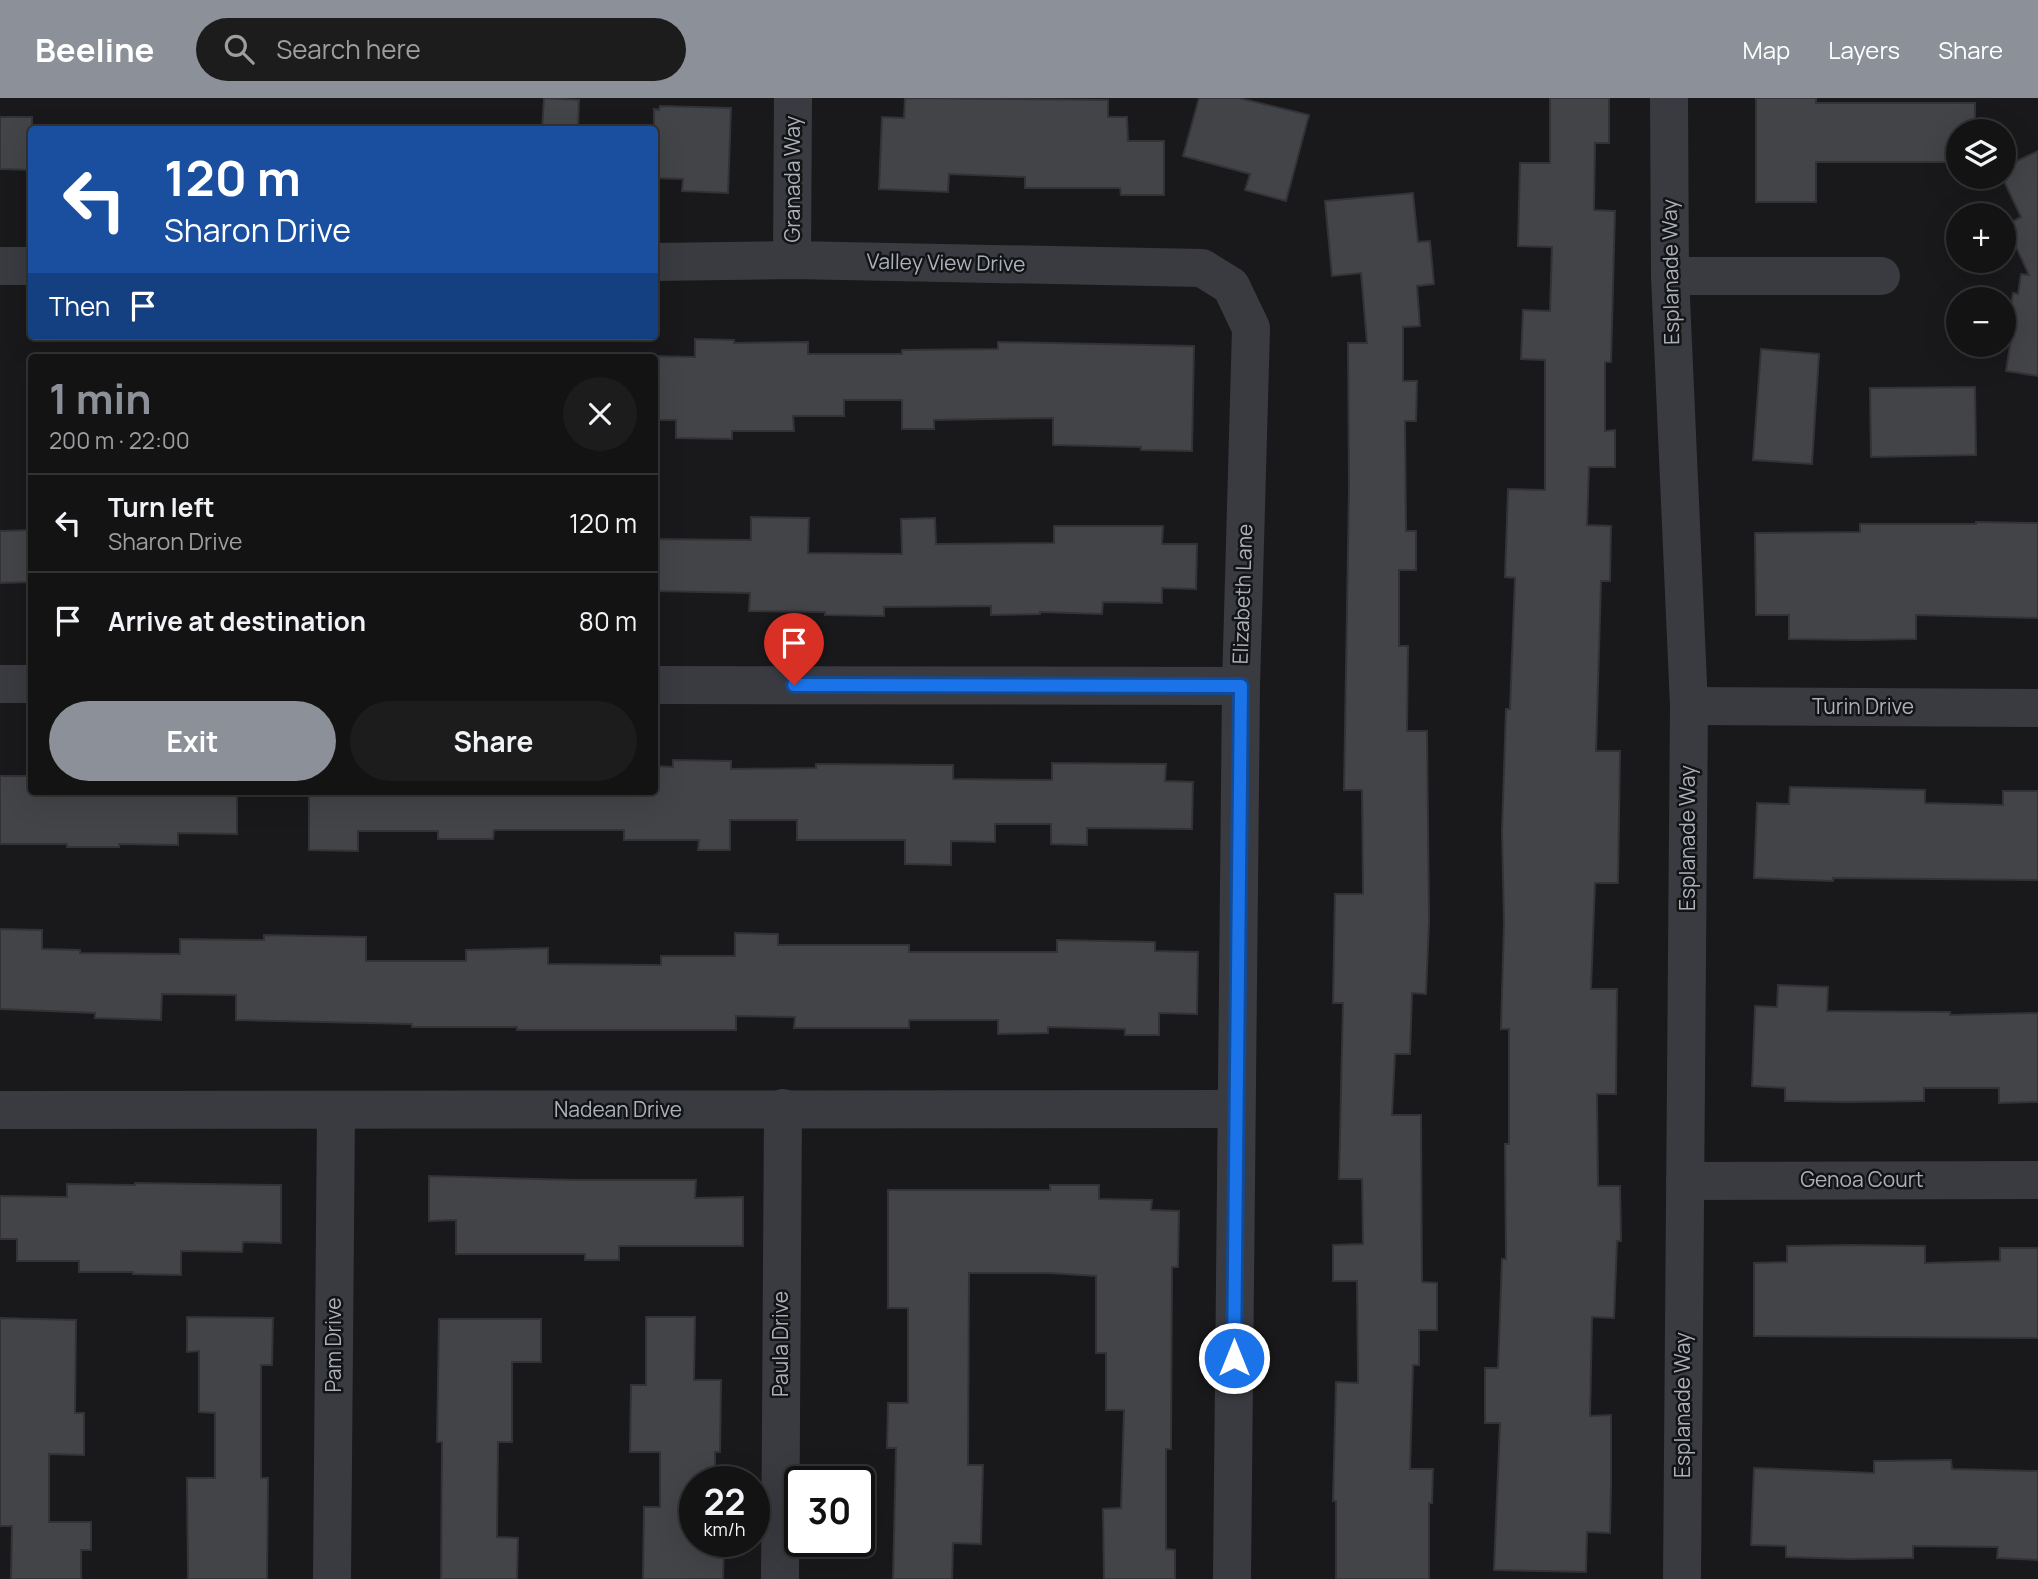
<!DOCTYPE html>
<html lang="en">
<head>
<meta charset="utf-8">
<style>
  body { margin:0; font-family:Manrope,sans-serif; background:#1c1c1d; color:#f1f3f6; height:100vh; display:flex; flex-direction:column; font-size:26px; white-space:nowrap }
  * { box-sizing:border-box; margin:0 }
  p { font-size:23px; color:#9d9ea0 }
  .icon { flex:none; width:38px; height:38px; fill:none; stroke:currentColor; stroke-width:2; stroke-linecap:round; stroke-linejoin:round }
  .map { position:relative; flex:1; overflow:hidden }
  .side { position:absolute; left:28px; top:256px; width:630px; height:441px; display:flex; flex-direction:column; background:#131314; border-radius:7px; box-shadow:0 7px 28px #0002,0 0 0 2px #323234 }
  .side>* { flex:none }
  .hud { position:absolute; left:28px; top:28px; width:630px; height:214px; border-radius:7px; box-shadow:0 7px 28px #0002,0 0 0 2px #323234; background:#1a4fa0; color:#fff; overflow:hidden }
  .controls { position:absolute; left:1946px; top:21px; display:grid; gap:14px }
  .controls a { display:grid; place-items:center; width:70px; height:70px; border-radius:50%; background:#131314; box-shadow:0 7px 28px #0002,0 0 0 2px #323234; font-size:35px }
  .speed { position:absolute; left:679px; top:1368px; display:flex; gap:14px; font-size:35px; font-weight:700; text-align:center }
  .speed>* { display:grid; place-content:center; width:91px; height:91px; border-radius:50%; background:#131314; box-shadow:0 7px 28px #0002,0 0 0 2px #323234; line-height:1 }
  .speed small { font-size:18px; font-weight:400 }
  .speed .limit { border:4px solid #111; border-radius:10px; background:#fff; color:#111 }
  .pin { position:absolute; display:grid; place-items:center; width:60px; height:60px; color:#fff; margin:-72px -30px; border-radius:50% 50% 50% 0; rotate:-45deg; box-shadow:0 0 7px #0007 }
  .pin .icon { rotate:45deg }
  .me { position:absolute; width:77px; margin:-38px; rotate:0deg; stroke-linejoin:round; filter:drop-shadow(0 0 5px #0008) }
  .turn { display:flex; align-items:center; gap:24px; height:147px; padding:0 21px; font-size:32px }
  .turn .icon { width:91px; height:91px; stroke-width:2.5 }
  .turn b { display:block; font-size:49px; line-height:60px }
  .then { display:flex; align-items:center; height:66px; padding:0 21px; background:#0003; gap:14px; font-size:26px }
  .round { display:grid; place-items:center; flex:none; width:74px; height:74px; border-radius:37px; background:#1c1c1d }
  .head { display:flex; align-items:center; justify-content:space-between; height:119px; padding:0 21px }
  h1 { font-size:42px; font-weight:700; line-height:52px; color:#8c9099 }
  .primary-button { display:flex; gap:14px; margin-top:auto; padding:14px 21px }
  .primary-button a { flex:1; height:80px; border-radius:42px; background:#8c9099; color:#fff; font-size:28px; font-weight:700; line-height:80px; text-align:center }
  .primary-button a+a { background:#1c1c1d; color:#f1f3f6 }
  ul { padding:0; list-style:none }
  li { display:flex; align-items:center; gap:21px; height:98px; padding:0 21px; border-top:2px solid #323234 }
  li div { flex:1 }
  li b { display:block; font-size:26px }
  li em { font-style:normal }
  header { display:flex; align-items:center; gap:42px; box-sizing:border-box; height:98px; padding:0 35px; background:#8c9099; color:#fff }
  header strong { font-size:33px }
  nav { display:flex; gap:38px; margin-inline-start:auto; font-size:24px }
  .search { width:490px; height:63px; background:#1c1c1d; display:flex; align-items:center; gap:18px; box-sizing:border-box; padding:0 24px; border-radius:38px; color:#9d9ea0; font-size:26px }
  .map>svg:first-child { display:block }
  .building { fill:#434448; stroke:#333337; stroke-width:2 }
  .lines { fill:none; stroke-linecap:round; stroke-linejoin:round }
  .minor { stroke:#393b40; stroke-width:38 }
  .route-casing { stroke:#114b97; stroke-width:18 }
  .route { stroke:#1a73e8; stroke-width:12 }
  .labels { text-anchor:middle; stroke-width:5; stroke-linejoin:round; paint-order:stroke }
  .street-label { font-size:21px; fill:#aab1bb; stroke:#141416 }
</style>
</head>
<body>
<header>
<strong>Beeline</strong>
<div class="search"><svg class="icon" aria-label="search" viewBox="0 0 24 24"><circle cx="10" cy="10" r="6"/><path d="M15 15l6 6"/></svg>Search here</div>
<nav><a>Map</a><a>Layers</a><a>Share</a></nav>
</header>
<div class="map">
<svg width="2038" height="1481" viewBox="0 0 2038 1481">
  <rect width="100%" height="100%" fill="#19191b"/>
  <g class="building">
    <path d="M 544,0 L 579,2 L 578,32 L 542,32 Z"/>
    <path d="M 905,0 L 1108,2 L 1108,19 L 1127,19 L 1128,43 L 1164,43 L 1164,97 L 1121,97 L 1120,90 L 1025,90 L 1025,79 L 949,76 L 948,94 L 879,91 L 882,19 L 904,20 Z"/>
    <path d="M 1199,0 L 1239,0 L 1309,17 L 1286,103 L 1245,92 L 1250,76 L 1183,58 Z"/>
    <path d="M 1550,0 L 1609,0 L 1609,45 L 1595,45 L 1594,112 L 1615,113 L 1611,264 L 1605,264 L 1605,333 L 1615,332 L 1615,369 L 1589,369 L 1587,427 L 1611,428 L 1610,483 L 1601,483 L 1596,653 L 1620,653 L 1618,785 L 1595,785 L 1591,891 L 1617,891 L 1616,996 L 1597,996 L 1598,1088 L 1620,1088 L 1621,1143 L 1617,1143 L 1614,1220 L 1592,1219 L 1590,1318 L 1611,1317 L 1611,1390 L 1610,1435 L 1587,1434 L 1586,1474 L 1494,1472 L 1500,1325 L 1485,1325 L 1485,1270 L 1498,1270 L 1502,1161 L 1506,1161 L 1505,1046 L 1509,1046 L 1509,931 L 1501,931 L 1504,825 L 1502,733 L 1506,611 L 1510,611 L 1515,480 L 1505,479 L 1508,391 L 1545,392 L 1545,262 L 1521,261 L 1523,212 L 1550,213 L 1552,149 L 1518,148 L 1520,65 L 1550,65 Z"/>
    <path d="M 1756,0 L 1816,0 L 1816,5 L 1975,5 L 1975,33 L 1958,33 L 1958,64 L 1816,64 L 1816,104 L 1756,104 Z"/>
    <path d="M 660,8 L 731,10 L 728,95 L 682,93 L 683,81 L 654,80 L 654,11 L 659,12 Z"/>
    <path d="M 0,19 L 32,19 L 32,72 L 0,71 Z"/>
    <path d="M 2038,53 L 2038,278 L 2006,273 L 2013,228 L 2008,227 L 2013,195 L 2018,196 L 2021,176 L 2029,177 L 2006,127 L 2021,119 L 2002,79 L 2004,79 L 2004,69 Z"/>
    <path d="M 1413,95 L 1418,144 L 1430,143 L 1434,186 L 1417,188 L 1420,228 L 1403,229 L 1403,283 L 1417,283 L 1416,323 L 1405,323 L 1406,433 L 1416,433 L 1416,472 L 1399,472 L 1399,548 L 1408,548 L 1407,633 L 1427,633 L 1429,823 L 1426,896 L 1412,895 L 1410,956 L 1395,956 L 1392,1017 L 1421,1017 L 1422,1184 L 1437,1185 L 1437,1232 L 1419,1232 L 1419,1267 L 1413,1267 L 1410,1371 L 1433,1371 L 1432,1405 L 1429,1405 L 1429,1481 L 1336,1481 L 1336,1403 L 1333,1403 L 1336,1284 L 1358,1285 L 1357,1183 L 1333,1183 L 1333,1147 L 1363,1146 L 1362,1081 L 1339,1081 L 1343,905 L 1333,905 L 1335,796 L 1363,796 L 1362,692 L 1344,692 L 1349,390 L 1348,245 L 1367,245 L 1361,175 L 1332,178 L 1325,103 Z"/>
    <path d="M 695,241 L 734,242 L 734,245 L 808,244 L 808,256 L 902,256 L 902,252 L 998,251 L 998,244 L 1194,248 L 1192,353 L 1141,352 L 1141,349 L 1053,347 L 1053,320 L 934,322 L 934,331 L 902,331 L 902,302 L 844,302 L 844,318 L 793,318 L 794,333 L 732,333 L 732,341 L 676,340 L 676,322 L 654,322 L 654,258 L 695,259 Z"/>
    <path d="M 1761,251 L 1819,256 L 1812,366 L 1753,362 Z"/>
    <path d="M 1975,289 L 1976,357 L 1871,359 L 1870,290 Z"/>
    <path d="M 751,419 L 809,420 L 808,455 L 902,456 L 901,421 L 935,420 L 936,446 L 1054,445 L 1054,428 L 1163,428 L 1162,446 L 1197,446 L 1196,491 L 1162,490 L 1162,505 L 1103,504 L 1102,516 L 1040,514 L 1040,516 L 991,517 L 991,508 L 884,509 L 884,518 L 825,517 L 825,514 L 749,513 L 750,495 L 654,493 L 654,441 L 751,442 Z"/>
    <path d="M 1976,424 L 2038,425 L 2038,520 L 1916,517 L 1916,541 L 1860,542 L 1789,541 L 1789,517 L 1756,517 L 1755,435 L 1860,434 L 1860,426 L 1976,426 Z"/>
    <path d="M 32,432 L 32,484 L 0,485 L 0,433 Z"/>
    <path d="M 673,662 L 731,663 L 731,671 L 816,670 L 816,666 L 953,667 L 953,681 L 1052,682 L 1052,665 L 1166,666 L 1165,683 L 1193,684 L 1192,731 L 1087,730 L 1087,747 L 1051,746 L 1051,726 L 995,726 L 995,744 L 951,743 L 951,767 L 905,766 L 905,742 L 797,742 L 797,722 L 730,722 L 730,752 L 698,752 L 699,742 L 624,742 L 624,732 L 494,732 L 493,741 L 438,741 L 438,733 L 358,733 L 358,753 L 309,752 L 309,693 L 654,693 L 654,668 L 673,669 Z"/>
    <path d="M 0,678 L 32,678 L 32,693 L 237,693 L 237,736 L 178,735 L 178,747 L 119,746 L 119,749 L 67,749 L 67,746 L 0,746 Z"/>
    <path d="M 1790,689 L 1925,692 L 1925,705 L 2003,707 L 2003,693 L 2038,693 L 2038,782 L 1833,780 L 1833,783 L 1754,780 L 1757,705 L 1789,706 Z"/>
    <path d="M 0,831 L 42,832 L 42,851 L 80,852 L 80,855 L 180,856 L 180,841 L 264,842 L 264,837 L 366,839 L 366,863 L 466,863 L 466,852 L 548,850 L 548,866 L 661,867 L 661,858 L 735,858 L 735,835 L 778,836 L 778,847 L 909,847 L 909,854 L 1057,854 L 1057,842 L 1155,844 L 1155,853 L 1198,854 L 1197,916 L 1159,915 L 1159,937 L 1125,937 L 1125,931 L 1048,929 L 1048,935 L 998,936 L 998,922 L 909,922 L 909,930 L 794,930 L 795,919 L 736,918 L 736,932 L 517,932 L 517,929 L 412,929 L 412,926 L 236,922 L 236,897 L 162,896 L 161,922 L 95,920 L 95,915 L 0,911 Z"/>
    <path d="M 1778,887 L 1828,889 L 1827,913 L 1950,914 L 1950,917 L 2038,915 L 2038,1004 L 1999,1005 L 1999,990 L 1924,990 L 1924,1003 L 1848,1004 L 1785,1003 L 1785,990 L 1752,988 L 1755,908 L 1777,909 Z"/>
    <path d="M 429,1078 L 576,1082 L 696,1082 L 695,1100 L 743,1099 L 743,1148 L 619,1148 L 619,1162 L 585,1162 L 585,1156 L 456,1156 L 456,1122 L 429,1123 Z"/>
    <path d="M 135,1085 L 281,1087 L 281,1145 L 243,1144 L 242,1154 L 181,1153 L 181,1177 L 133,1176 L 133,1174 L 79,1174 L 79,1163 L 17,1163 L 17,1141 L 0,1141 L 0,1098 L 67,1099 L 67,1086 L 135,1087 Z"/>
    <path d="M 1050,1087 L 1099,1087 L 1099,1101 L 1152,1102 L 1151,1112 L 1179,1113 L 1178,1169 L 1172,1169 L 1171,1351 L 1166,1351 L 1166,1451 L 1175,1452 L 1175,1481 L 1104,1481 L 1103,1411 L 1121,1410 L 1124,1312 L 1106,1312 L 1106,1255 L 1096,1255 L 1096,1178 L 1049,1175 L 969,1175 L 968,1367 L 983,1367 L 981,1446 L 953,1445 L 952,1481 L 893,1481 L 896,1350 L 887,1350 L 888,1305 L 908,1305 L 908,1210 L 888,1210 L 888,1092 L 1050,1092 Z"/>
    <path d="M 1850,1147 L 1925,1148 L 1925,1165 L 2000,1163 L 2000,1150 L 2038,1150 L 2038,1240 L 1754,1238 L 1754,1165 L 1787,1164 L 1787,1148 Z"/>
    <path d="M 187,1219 L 273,1220 L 272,1267 L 261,1267 L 261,1380 L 268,1380 L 267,1481 L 188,1481 L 187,1380 L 215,1380 L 215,1315 L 199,1314 L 199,1253 L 187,1254 Z"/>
    <path d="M 646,1219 L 695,1219 L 694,1282 L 721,1282 L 720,1354 L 715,1354 L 715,1384 L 695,1384 L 695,1444 L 714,1444 L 714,1447 L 724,1447 L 723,1481 L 643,1481 L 644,1409 L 660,1409 L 660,1354 L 630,1354 L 631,1287 L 646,1287 Z"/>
    <path d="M 0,1220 L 76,1222 L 75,1315 L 84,1315 L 84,1357 L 49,1356 L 49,1424 L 91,1424 L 91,1452 L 81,1452 L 81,1481 L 11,1481 L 12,1428 L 0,1428 Z"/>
    <path d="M 439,1221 L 541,1221 L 541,1264 L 512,1264 L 512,1344 L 498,1344 L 497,1439 L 518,1440 L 517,1481 L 441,1481 L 442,1344 L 437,1344 Z"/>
    <path d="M 1951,1362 L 1952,1371 L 2038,1373 L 2038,1462 L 1997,1460 L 1998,1449 L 1913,1448 L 1913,1460 L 1849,1461 L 1786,1459 L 1786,1448 L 1751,1447 L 1754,1370 L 1874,1375 L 1874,1363 Z"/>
  </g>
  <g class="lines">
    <g class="minor">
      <path d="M 1669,0 L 1670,178 L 1689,608 L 1682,1481"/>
      <path d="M 792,162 L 793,0"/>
      <path d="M 654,164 L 792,162 L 1202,170 L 1231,188 L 1251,230 L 1241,588 L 1232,1481"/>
      <path d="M 0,168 L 32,168"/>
      <path d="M 1670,178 L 1881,178"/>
      <path d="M 0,586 L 32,586"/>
      <path d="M 654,587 L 1241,588"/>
      <path d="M 1689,608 L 2038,610"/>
      <path d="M 0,1012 L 1235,1011"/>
      <path d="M 1685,1083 L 2038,1082"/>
      <path d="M 332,1481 L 336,1013"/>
      <path d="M 780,1481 L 783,1010"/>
    </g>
  </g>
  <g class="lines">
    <defs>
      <path id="route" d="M 794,587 L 1241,588 L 1234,1260"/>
    </defs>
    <use href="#route" class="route-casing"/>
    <use href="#route" class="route"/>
  </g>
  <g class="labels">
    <g class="street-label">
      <text transform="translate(793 81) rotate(-90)" y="7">Granada Way</text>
      <text transform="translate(946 165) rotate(1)" y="7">Valley View Drive</text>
      <text transform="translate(1671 174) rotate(-91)" y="7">Esplanade Way</text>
      <text transform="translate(1243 496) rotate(-88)" y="7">Elizabeth Lane</text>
      <text x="1863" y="616">Turin Drive</text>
      <text transform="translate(1688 740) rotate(-90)" y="7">Esplanade Way</text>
      <text x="618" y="1019">Nadean Drive</text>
      <text x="1862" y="1089">Genoa Court</text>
      <text transform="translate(781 1246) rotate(-90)" y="7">Paula Drive</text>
      <text transform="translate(334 1247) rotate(-90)" y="7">Pam Drive</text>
      <text transform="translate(1683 1307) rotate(-90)" y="7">Esplanade Way</text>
    </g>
  </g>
</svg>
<div class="controls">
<a><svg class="icon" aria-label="layers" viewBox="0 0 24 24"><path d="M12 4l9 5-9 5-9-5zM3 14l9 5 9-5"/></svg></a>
<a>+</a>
<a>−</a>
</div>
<div class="speed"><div>22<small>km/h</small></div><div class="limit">30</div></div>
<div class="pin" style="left:794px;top:587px;background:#d93025"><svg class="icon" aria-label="arrive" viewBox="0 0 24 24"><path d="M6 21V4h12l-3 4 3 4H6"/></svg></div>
<svg class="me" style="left:1234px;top:1260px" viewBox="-20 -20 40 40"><circle r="17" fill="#1a73e8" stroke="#fff" stroke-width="3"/><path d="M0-11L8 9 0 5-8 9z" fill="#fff"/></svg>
<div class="hud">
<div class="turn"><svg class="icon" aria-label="left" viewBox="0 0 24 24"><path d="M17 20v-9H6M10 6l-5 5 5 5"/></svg><div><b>120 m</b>Sharon Drive</div></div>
<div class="then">Then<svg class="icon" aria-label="arrive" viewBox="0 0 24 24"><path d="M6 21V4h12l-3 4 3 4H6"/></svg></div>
</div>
<section class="side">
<div class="head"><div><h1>1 min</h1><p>200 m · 22:00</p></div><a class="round"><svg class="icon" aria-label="close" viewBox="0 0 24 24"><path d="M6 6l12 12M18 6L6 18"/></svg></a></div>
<ul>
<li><svg class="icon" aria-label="left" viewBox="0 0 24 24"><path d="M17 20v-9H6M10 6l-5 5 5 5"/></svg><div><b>Turn left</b><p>Sharon Drive</p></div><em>120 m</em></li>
<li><svg class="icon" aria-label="arrive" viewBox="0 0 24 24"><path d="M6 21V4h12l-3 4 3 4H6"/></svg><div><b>Arrive at destination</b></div><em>80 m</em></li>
</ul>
<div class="primary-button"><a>Exit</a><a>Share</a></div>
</section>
</div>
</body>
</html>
